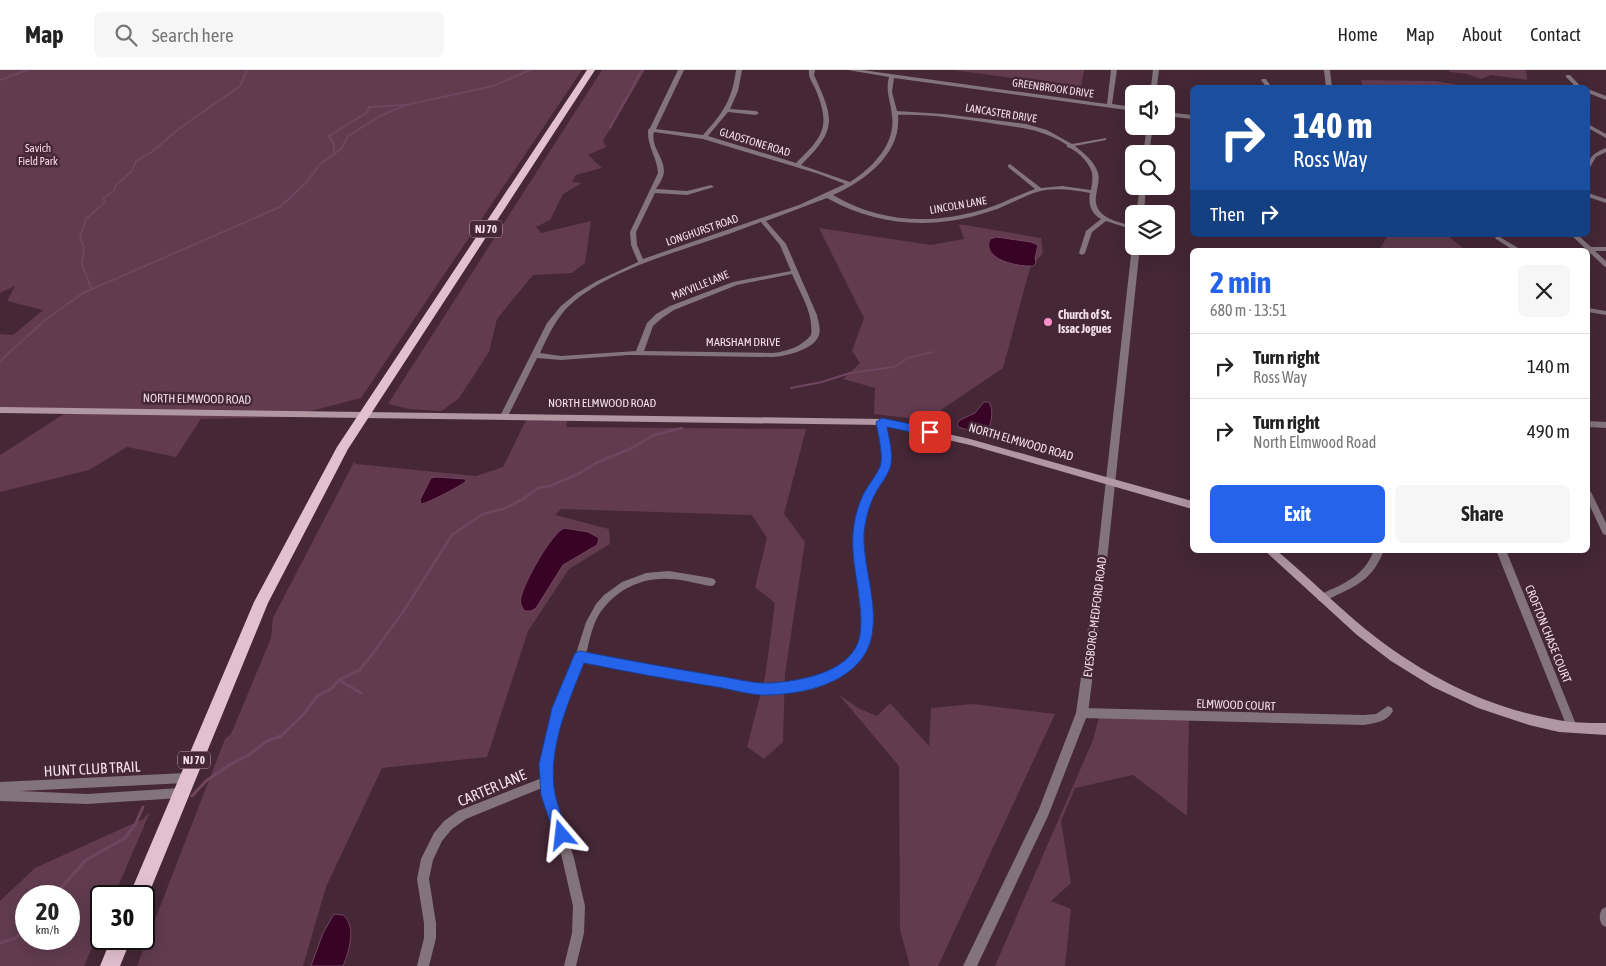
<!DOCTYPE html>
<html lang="en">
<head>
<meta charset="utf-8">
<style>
  body { margin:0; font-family:"Asap Condensed",sans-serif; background:#f6f6f6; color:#222; height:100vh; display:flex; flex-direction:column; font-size:19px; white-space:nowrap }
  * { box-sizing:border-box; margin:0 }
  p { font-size:16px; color:#767676 }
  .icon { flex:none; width:28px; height:28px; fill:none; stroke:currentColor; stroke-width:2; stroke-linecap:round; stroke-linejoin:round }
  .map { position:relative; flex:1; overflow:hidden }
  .drawer { position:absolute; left:1190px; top:178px; width:400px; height:305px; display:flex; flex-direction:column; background:#fff; border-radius:8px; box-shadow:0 5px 20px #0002 }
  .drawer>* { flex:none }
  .banner { position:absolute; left:1190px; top:15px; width:400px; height:152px; border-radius:8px; box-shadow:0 5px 20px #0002; background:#1a4fa0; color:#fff; overflow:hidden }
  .tools { position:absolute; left:1125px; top:15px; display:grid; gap:10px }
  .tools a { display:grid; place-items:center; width:50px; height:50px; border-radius:8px; background:#fff; box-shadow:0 5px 20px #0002; font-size:25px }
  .speed { position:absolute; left:15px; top:815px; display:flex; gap:10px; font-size:25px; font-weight:700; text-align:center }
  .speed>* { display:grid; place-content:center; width:65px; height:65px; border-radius:50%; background:#fff; box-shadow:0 5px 20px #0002; line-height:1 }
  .speed small { font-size:12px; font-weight:400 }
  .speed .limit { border:2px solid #111; border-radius:8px; background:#fff; color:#111 }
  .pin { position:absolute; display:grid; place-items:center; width:42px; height:42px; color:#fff; margin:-21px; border-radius:10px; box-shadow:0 2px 8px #0006 }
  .me { position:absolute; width:55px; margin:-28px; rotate:343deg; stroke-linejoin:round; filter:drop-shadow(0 0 4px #0008) }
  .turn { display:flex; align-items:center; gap:18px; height:105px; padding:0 20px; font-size:22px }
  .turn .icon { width:65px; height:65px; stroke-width:2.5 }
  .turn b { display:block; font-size:35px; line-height:42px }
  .then { display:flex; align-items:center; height:48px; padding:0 20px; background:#0003; gap:10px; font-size:19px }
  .round { display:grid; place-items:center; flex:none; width:52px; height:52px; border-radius:8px; background:#f6f6f6 }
  .summary { display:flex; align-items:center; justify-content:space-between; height:85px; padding:0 20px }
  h1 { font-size:30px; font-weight:700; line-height:38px; color:#2563eb }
  .cta { display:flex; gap:10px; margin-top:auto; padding:10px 20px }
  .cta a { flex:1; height:58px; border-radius:8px; background:#2563eb; color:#fff; font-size:20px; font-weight:700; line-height:58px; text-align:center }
  .cta a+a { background:#f6f6f6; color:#222 }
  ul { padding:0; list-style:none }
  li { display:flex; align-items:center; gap:15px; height:65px; padding:0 20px; border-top:1px solid #e0e0e0 }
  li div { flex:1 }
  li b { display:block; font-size:19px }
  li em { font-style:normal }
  header { display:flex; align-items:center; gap:30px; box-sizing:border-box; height:70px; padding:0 25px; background:#fff; border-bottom:1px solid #e0e0e0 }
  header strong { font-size:24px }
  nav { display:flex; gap:28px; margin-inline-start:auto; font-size:18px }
  .search { width:350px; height:45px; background:#f6f6f6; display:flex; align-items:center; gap:12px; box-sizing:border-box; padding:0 18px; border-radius:8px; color:#767676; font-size:19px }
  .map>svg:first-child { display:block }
  .green { fill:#623b4f; fill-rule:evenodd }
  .water { fill:#380324; stroke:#70455f }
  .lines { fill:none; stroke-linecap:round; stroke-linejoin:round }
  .stream-far2 { stroke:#70455f; stroke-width:2 }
  .stream-far1 { stroke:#70455f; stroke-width:2.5 }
  .stream { stroke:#70455f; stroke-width:3 }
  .minor { fill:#83737a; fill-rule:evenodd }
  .tertiary { fill:#83737a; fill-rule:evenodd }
  .secondary { fill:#b097a2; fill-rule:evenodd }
  .trunk { fill:#e3c0d0; fill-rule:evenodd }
  .route { fill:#2563eb; stroke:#184099 }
  .poi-dot { fill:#fa8fc7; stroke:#452736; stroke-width:2 }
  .labels { text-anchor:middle; stroke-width:5; stroke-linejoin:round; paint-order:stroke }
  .far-street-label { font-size:11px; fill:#f3dfe8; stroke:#452736 }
  .far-park-label { font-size:11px; fill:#fdd7e8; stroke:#452736 }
  .shield { fill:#452736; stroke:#bfa8b3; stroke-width:1 }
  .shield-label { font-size:11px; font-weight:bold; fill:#f3dfe8 }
  .poi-label { font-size:12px; font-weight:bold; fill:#f3dfe8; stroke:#452736; text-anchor:start }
  .street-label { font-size:12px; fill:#f3dfe8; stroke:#452736 }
  .near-street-label { font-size:15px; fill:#f3dfe8; stroke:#452736 }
</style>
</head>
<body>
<header>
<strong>Map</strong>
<div class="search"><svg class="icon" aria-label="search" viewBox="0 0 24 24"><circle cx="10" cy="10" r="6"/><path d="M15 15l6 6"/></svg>Search here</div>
<nav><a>Home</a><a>Map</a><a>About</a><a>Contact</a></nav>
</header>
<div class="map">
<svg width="1606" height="896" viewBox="0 0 1606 896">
  <rect width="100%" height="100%" fill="#452736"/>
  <g class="green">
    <path d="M 0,0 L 582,0 L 361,328 L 288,347 L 201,349 L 176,387 L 127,377 L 89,400 L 0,422 L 0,385 L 67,342 L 0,341 L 0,264 L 13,265 L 43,240 L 7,231 L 15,216 L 0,223 Z"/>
    <path d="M 602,0 L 645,0 L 603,71 L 606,77 L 588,85 L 602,98 L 576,105 L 572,112 L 582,113 L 563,124 L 550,150 L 536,157 L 541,163 L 591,151 L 585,193 L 572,203 L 533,205 L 497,249 L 489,282 L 459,328 L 442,341 L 409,339 L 388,334 Z"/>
    <path d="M 953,0 L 1084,0 L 1081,17 Z"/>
    <path d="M 1449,0 L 1526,0 L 1527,10 L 1491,5 L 1481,9 L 1467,4 L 1450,2 Z"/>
    <path d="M 1361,10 L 1436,11 L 1469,17 L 1363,17 Z"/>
    <path d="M 959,154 L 1041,168 L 1043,183 L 1030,198 L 1003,298 L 926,350 L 874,344 L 875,318 L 843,309 L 860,293 L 852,281 L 864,248 L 819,158 L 931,175 L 964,169 Z"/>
    <path d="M 1388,165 L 1447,165 L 1465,180 L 1379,180 Z"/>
    <path d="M 527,348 L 568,348 L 566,357 L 806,359 L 784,444 L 805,472 L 785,604 L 783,672 L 764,689 L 747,677 L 765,607 L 775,533 L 755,517 L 767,468 L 752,445 L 561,439 L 555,445 L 609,459 L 610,474 L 569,499 L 528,561 L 487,687 L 382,698 L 326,817 L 303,896 L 137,896 L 225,669 L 231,664 L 271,568 L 273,548 L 354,392 L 356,394 L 476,406 L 503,397 Z"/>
    <path d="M 839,625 L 860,639 L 877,646 L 890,633 L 929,676 L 931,638 L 973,634 L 1055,644 L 938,896 L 910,896 L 900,860 L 899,696 Z"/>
    <path d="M 1099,647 L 1189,650 L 1187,746 L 1133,705 L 1075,718 L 1061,751 L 1071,813 L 1051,831 L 1071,839 L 1065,896 L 995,896 L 1093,670 Z"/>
    <path d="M 150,742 L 114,826 L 101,826 L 101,857 L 84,896 L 0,896 L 0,831 L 35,798 L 143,749 ZM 26,826 L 69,826 L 69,869 L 26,869 Z"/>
  </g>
  <g class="water">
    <path d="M 996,167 L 1031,172 L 1038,175 L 1035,188 L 1036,193 L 1033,196 C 1019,197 981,190 990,169 Z"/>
    <path d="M 984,332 L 989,332 C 995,342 990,355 987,364 L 981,364 L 958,357 L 957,354 L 960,350 L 975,343 Z"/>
    <path d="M 436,407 L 465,409 L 466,411 C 463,415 426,434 421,434 L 420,430 L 431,408 Z"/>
    <path d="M 564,458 L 588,462 L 599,468 L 597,475 L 563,495 L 536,538 L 531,541 L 525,541 C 521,537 520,532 521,527 C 525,511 551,464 564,458 Z"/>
    <path d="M 334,844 L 343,845 C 357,856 349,882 343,896 L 311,896 L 323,863 Z"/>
  </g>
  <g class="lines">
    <g class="stream-far2">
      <path d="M 0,10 L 27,0"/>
      <path d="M 610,58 L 642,0"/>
      <path d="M 334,84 L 334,75 L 329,66 L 366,43 L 369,37 L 405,35"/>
      <path d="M 91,218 L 82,194 L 84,178 L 80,168 L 86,149 L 105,132 L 103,128 L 114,121 L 116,115 L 132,101 L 136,91 L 152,82 L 176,61 L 240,16 L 247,0"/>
      <path d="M 0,291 L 45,250 L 83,223 L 280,137 L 307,112 L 319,95 L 341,79 L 348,66 L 380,46 L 406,35 L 493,16 L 530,0"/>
      <path d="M 791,318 L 822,312 L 850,303 L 894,297 L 908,288 L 933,282"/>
    </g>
    <path class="stream-far1" d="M 365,594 L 403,542 L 452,465 L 483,444 L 503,439 L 523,429 L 538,418 L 550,416 L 580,403 L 596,393 L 632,378 L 654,365 L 682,358"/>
    <g class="stream">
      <path d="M 339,610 L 361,623"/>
      <path d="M 192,726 L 206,711 L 231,694 L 247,686 L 267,671 L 281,666 L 304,644 L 317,626 L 331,619 L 339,610 L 360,600 L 365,593"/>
      <path d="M 54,826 L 86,790 L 125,768 L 135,755 L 143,737"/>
      <path d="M 0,873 L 16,868 L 26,857"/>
    </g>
    <g class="minor">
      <path d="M 678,0 L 684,0 L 656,59 L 703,65 C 723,43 732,30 736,0 L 742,0 L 738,21 L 730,39 L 756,41 L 759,43 L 756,45 L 728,42 L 708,66 L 796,93 C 824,66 831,56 815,18 C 812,12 808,7 809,0 L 815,0 L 814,5 C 834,49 838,59 801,95 L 850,112 C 872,98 896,74 892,46 C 891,32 885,21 889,7 L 848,0 L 862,0 L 1107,34 L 1111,0 L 1117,0 L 1112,34 L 1134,37 L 1134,41 L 894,8 L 892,22 L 897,41 L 944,44 L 1026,54 L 1047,60 L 1072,74 L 1106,68 L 1106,70 L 1075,76 C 1084,83 1095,92 1098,103 C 1100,110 1097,118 1096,126 C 1093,148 1118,152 1134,156 L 1134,160 L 1106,151 L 1092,162 L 1085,183 L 1082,185 L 1080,184 L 1079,183 L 1086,161 L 1101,149 C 1091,143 1088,134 1090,123 C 1073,120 1054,117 1037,122 C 1021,127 1007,136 991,141 C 935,160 878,157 827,128 L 766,151 L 786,174 L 817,245 C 818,251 821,258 819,265 C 814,280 786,286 773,287 L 629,285 L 561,290 L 537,288 L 507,348 L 501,348 L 500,346 L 547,253 L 561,236 L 577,223 L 597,211 L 638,192 L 631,175 L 630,162 L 658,103 C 657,87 647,76 648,60 L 650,58 ZM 898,45 C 929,44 959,49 990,53 C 1019,58 1041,58 1067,75 L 1067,77 C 1077,80 1090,93 1092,103 C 1093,109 1092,114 1091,120 L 1062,116 L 1041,118 L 1010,94 L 1008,95 L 1008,97 L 1035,119 C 1018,125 1002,134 985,139 C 933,155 880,153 833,125 C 864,111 902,84 898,45 ZM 654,62 L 703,69 L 819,104 L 845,114 L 799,135 L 643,189 L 637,175 L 636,162 L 655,123 L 687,125 L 714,117 L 711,115 L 687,121 L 656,119 C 659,114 664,107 664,101 C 664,87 650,76 654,62 ZM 761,152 L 780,175 L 791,201 L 733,212 L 670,236 L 656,244 L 647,253 L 636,281 L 561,286 L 540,283 C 547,268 554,253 565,240 C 596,207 657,188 699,174 C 720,167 740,160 761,152 ZM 792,204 C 800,223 814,244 811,265 C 801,277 788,281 773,283 L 644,281 L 653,256 L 662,248 L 674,240 L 737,215 Z"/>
      <path d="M 1324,0 L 1330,0 L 1332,18 L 1326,18 Z"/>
      <path d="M 1566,5 L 1570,5 L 1582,18 L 1577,18 L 1566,7 Z"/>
      <path d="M 1262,9 L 1266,9 L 1272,18 L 1267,18 L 1261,10 Z"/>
      <path d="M 1588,19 L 1606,26 L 1606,30 L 1588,23 Z"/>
      <path d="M 1166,42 L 1192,45 L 1192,49 L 1166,46 Z"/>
      <path d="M 1588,54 L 1606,64 L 1606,68 L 1588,58 Z"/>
      <path d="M 1606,78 L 1606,82 L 1596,87 L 1590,97 L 1588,98 C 1588,86 1596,82 1606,78 Z"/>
      <path d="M 1588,123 L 1606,129 L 1606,133 L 1588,127 Z"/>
      <path d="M 1571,165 L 1578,165 L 1591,177 L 1606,177 L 1606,181 L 1595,181 L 1606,191 L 1606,197 L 1604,196 Z"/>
      <path d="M 1498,166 L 1520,179 L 1521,180 L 1513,180 L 1496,169 L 1495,168 Z"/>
      <path d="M 1588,238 L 1606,241 L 1606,245 L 1588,242 Z"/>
      <path d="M 882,349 L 886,352 C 887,364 893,386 889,397 C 887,404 882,411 878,417 C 870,431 864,446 863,463 C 862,486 866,508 869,531 C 870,545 873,558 870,572 C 866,585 856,597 845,604 C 797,637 742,620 691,611 C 655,605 619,599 583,592 L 564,638 L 551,693 L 553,725 L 574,788 L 585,836 L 584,863 L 576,896 L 564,896 L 572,863 L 573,836 L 562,788 L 543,725 L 542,718 L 466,749 L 452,759 L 442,771 L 433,790 L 429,809 L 436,853 L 436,868 L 429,896 L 417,896 L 424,868 L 424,853 L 417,809 L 421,789 L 434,763 L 444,751 L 458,741 L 542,708 L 541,693 L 554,638 L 575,587 L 586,552 L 596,534 L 604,525 L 622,512 L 646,503 L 669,501 L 711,508 L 714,509 L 716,512 L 714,515 L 711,516 C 697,514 683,509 669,509 C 639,507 610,523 596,550 C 591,561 589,573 586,584 L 759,614 L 781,614 L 809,610 L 833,601 L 844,594 L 854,584 L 859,574 L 861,568 L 862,556 L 854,487 L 855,462 L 859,439 L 865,425 L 881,398 L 882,391 L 878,352 Z"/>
      <path d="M 1588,351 L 1606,352 L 1606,358 L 1588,357 Z"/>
      <path d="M 1588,421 L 1591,422 L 1606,453 L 1606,465 L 1603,464 L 1588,432 Z"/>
      <path d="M 1374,480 L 1384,480 C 1374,506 1361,514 1337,525 C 1331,528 1325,532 1319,531 L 1317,528 L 1319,525 C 1343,514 1364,507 1374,480 Z"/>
      <path d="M 1496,480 L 1506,480 L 1577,657 L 1576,660 L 1572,662 L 1568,660 L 1567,657 Z"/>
      <path d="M 1388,636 L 1392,638 L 1393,641 C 1387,652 1375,653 1364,655 L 1082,648 L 1078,646 L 1077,643 L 1078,640 L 1082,638 L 1364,645 L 1376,644 Z"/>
      <path d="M 186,703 L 190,704 L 191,708 L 190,712 L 186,713 L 20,721 L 87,724 L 180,718 L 184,719 L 185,723 L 184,727 L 180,728 L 87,734 L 0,731 L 0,712 Z"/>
      <path d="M 1606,837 L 1606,857 L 1602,855 C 1599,850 1599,844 1602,839 Z"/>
    </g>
    <g class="tertiary">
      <path d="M 1153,0 L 1159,0 L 1156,24 L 1150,24 Z"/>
      <path d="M 1147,56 L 1153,56 L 1149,84 L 1143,84 Z"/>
      <path d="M 1140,116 L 1146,116 L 1144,144 L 1136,144 Z"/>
      <path d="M 1134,174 L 1134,176 L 1140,176 L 1106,500 L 1088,643 L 1048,746 L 977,896 L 963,896 L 1039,739 L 1076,643 L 1096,500 L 1132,176 Z"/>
    </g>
    <g class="secondary">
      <path d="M 0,337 L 882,349 L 970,369 L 1192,431 L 1192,439 L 970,375 L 882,355 L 0,343 Z"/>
      <path d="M 1264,480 L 1276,480 C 1306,505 1334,533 1364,558 C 1418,602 1484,637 1553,649 C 1570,653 1588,653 1606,653 L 1606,665 L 1559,662 L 1529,655 L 1478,638 L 1433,617 L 1391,591 L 1357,565 Z"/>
    </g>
    <g class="trunk">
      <path d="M 587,0 L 595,0 L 348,379 L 268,533 L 145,833 L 144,826 L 129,826 L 254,532 L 337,377 Z"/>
      <path d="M 111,869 L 131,869 L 120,896 L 100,896 Z"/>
    </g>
  </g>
  <path class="route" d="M 882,348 L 930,358 L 936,362 L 930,366 L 887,357 C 889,368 893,383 891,394 C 889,405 880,414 875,424 C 869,435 865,451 864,464 C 863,497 878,532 872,565 C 864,610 808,624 769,625 C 753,626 734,620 717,617 C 672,610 628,602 584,593 C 568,633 547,680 555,724 C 558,738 564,752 569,765 L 567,770 L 562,772 L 556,770 L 541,725 L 539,694 L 552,638 L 575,583 L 580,581 C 626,590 671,598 718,606 C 734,608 753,614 770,613 C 801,611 854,602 860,565 C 865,531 850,497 853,463 C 854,450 858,435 864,423 C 869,414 876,406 880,397 C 884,385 878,365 876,352 Z"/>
  <circle class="poi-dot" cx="1048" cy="252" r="5"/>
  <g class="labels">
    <g class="far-street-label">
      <text transform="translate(1053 18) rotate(8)" y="4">GREENBROOK DRIVE</text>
      <text transform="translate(1001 43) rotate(9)" y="4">LANCASTER DRIVE</text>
      <text transform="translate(755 72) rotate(17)" y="4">GLADSTONE ROAD</text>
      <text transform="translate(958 135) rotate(-10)" y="4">LINCOLN LANE</text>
      <text transform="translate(702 160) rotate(-19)" y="4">LONGHURST ROAD</text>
      <text transform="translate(700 215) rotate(-22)" y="4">MAYVILLE LANE</text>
    </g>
    <g class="far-park-label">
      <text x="38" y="82">Savich<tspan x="38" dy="13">Field Park</tspan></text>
    </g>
    <g class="shield">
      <rect x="470" y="150.5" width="32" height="17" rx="4"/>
      <rect x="178" y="681.5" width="32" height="17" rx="4"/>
    </g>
    <g class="shield-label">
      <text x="486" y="163">NJ 70</text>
      <text x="194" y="694">NJ 70</text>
    </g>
    <g class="poi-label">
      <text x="1058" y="249">Church of St.<tspan x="1058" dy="14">Issac Jogues</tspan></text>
    </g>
    <g class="street-label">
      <text x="743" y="276">MARSHAM DRIVE</text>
      <text transform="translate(197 329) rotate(1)" y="4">NORTH ELMWOOD ROAD</text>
      <text x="602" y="337">NORTH ELMWOOD ROAD</text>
      <text transform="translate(1021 372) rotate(16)" y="4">NORTH ELMWOOD ROAD</text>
      <text transform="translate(1095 547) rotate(-83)" y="4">EVESBORO-MEDFORD ROAD</text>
      <text transform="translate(1548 564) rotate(68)" y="4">CROFTON CHASE COURT</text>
      <text transform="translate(1236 635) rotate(2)" y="4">ELMWOOD COURT</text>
    </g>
    <g class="near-street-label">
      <text transform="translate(92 699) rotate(-3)" y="5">HUNT CLUB TRAIL</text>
      <text transform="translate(492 718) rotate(-23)" y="5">CARTER LANE</text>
    </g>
  </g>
</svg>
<div class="tools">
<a><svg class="icon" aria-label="sound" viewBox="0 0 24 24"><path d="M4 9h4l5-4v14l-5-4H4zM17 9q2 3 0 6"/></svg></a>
<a><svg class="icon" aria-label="search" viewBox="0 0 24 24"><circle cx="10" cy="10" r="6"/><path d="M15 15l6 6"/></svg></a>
<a><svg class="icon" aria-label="layers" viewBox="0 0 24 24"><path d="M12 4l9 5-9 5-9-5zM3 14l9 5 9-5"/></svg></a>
</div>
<div class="speed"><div>20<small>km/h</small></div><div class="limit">30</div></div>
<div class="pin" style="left:930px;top:362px;background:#d93025"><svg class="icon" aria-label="arrive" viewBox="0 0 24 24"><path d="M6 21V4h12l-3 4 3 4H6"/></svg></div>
<svg class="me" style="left:562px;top:765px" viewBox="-20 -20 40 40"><path d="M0-17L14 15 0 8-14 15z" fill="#2563eb" stroke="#fff" stroke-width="4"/></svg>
<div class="banner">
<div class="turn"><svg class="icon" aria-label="right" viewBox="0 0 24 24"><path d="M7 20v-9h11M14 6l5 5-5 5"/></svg><div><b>140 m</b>Ross Way</div></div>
<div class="then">Then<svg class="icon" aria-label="right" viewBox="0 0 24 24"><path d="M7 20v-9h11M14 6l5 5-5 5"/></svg></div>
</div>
<section class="drawer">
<div class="summary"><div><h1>2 min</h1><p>680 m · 13:51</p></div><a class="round"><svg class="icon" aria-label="close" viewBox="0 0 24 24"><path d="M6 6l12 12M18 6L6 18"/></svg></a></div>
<ul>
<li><svg class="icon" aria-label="right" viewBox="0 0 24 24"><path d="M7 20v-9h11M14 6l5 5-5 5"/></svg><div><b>Turn right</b><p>Ross Way</p></div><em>140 m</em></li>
<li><svg class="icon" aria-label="right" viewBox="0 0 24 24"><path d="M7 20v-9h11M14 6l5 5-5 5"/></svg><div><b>Turn right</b><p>North Elmwood Road</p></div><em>490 m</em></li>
</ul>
<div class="cta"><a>Exit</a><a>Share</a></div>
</section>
</div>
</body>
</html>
